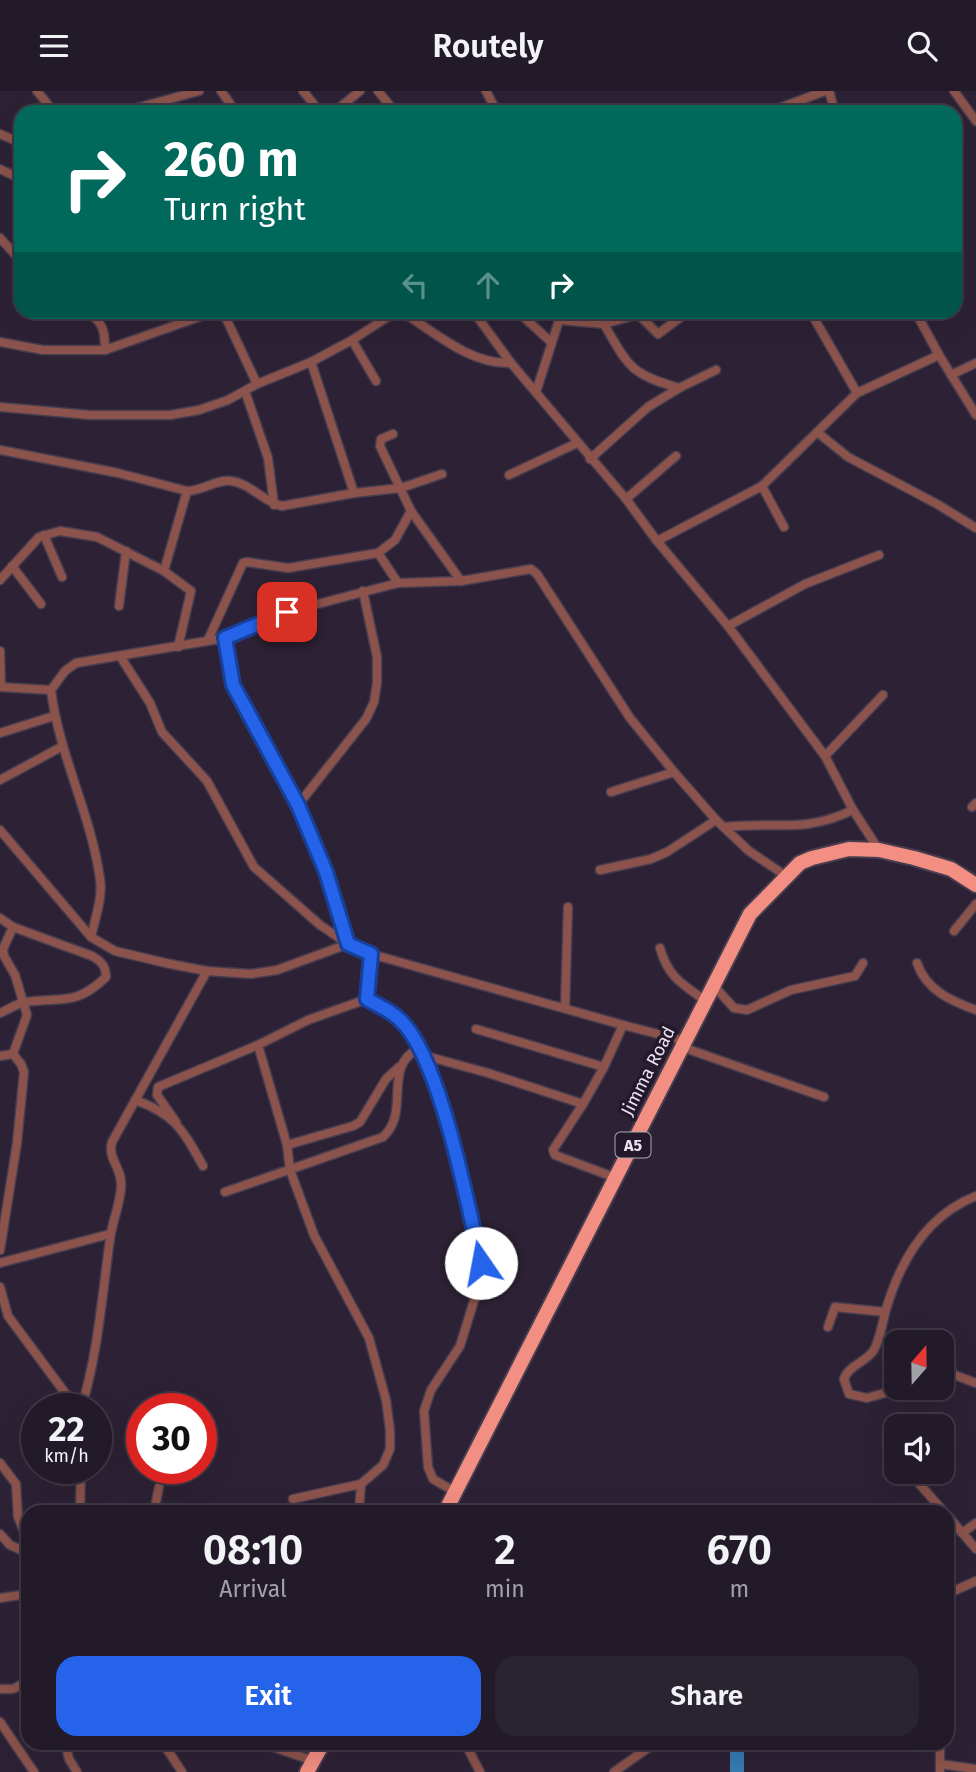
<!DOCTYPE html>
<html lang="en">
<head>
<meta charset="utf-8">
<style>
  body { margin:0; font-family:"Fira Sans",sans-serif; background:#2a2330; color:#f1f3f6; height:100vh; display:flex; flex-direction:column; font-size:26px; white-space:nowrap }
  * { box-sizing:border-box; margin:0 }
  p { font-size:23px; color:#a2a1a8 }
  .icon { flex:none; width:38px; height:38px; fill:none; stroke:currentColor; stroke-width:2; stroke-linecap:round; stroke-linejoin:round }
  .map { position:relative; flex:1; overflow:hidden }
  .details { position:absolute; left:21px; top:1414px; width:933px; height:245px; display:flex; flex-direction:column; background:#221a28; border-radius:21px; box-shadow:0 7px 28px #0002,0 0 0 2px #3f3845 }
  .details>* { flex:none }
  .banner { position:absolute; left:14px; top:14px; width:948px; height:214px; border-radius:21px; box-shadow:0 7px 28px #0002,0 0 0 2px #3f3845; background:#00695c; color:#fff; overflow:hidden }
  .needle { width:46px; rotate:20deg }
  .tools { position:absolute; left:884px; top:1239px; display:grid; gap:14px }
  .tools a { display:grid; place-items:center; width:70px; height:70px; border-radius:14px; background:#221a28; box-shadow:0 7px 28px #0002,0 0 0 2px #3f3845; font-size:35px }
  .speed { position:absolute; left:21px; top:1302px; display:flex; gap:14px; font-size:35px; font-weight:700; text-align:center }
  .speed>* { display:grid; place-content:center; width:91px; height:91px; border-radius:50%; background:#221a28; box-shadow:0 7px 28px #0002,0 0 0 2px #3f3845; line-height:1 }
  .speed small { font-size:18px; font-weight:400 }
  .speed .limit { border:10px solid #d22; background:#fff; color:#111 }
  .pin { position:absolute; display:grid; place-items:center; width:60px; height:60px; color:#fff; margin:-30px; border-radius:14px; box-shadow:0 4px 10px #0006 }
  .me { position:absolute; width:77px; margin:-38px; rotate:348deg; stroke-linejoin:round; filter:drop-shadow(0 0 5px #0008) }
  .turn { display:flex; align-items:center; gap:24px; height:147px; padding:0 35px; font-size:32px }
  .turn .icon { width:91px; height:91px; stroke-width:2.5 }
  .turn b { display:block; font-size:49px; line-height:60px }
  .lanes { display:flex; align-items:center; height:66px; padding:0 35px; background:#0003; justify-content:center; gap:35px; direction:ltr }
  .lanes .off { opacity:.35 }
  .eta { display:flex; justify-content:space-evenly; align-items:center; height:119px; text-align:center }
  .eta b { font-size:42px; font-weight:600; line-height:49px }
  .cta { display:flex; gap:14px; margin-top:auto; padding:14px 35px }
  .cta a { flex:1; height:80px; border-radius:21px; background:#2563eb; color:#fff; font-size:28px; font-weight:600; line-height:80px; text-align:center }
  .cta a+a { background:#2a2330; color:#f1f3f6 }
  header { display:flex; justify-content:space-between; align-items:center; height:91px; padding:0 35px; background:#221a28; font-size:32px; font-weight:600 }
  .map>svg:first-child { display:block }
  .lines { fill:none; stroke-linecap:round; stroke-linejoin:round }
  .river { stroke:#367bb2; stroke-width:14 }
  .minor-casing { stroke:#473d4f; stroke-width:11 }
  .trunk-casing { stroke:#473d4f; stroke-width:18 }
  .minor { stroke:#8b534c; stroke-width:8 }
  .trunk { stroke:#f28e82; stroke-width:14 }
  .route-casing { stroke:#184099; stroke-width:18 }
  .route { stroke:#2563eb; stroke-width:12 }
  .labels { text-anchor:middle; stroke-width:7; stroke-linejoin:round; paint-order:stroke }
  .shield { fill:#23192b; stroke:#aea6b5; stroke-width:2 }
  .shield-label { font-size:16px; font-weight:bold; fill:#eae3f0 }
  .street-label { font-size:18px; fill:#eae3f0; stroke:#23192b }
</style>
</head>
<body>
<header><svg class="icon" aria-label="menu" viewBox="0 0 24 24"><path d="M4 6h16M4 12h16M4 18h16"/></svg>Routely<svg class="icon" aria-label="search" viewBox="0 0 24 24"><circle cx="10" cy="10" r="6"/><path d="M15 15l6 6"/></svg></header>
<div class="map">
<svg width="976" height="1681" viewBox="0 0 976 1681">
  <rect width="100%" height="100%" fill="#2d2235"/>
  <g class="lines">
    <path class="river" d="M 737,1681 L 737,1652"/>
    <defs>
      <g id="minor">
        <path d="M 37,0 L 54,21"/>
        <path d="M 221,0 L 236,21"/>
        <path d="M 303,0 L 320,21"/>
        <path d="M 378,0 L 395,21"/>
        <path d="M 486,0 L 497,21"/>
        <path d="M 829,0 L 835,21"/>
        <path d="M 954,0 L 976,30"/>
        <path d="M 777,18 L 825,0"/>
        <path d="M 122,21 L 199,0"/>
        <path d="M 334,21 L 360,0"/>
        <path d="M 0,43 L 21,52"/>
        <path d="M 0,78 L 21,88"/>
        <path d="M 0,147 L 21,170"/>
        <path d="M 86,220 C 103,231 105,239 105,259"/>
        <path d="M 220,220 L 224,223 L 257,293"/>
        <path d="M 401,220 C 434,241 471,274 511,272"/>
        <path d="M 473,220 L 511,272 L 626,408 L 657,450 L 728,535 L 825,665 L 853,719 L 879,759"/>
        <path d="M 517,220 L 551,251"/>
        <path d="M 810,220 L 857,302"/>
        <path d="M 915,220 L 939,264 L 976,324"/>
        <path d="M 560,229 L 604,233 L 636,224 L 642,227 L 658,243 L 689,220"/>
        <path d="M 604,233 C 629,276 630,283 679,297"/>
        <path d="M 352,249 L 376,290"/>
        <path d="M 0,251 L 43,259 L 105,259 L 216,220"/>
        <path d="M 311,271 L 354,402"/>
        <path d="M 951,284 L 976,272"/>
        <path d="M 245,300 L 268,367 L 274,414"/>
        <path d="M 536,301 L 562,220"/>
        <path d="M 0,316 L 90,324 L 170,324 L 199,319 L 228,309 L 257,293 L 311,271 L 352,249 L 397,220"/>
        <path d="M 817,341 L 848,366 L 937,413 L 976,437"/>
        <path d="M 393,343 L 381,348 L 380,355 L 411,420 L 461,490"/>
        <path d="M 0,359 L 118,382 L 187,400 C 202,400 217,388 231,390 C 250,392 263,411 282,415 L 354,402 L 401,397 L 442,383"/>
        <path d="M 590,368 L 648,316 L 679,297 L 716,279"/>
        <path d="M 509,384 L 577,352"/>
        <path d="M 762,395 L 784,436"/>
        <path d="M 626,408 L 676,365"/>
        <path d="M 44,444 L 62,486"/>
        <path d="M 657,450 L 762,395 L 857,302 L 939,264"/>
        <path d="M 378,462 L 398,492"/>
        <path d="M 12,475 L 41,513"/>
        <path d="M 164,480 L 187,400"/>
        <path d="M 0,489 L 39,446 L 60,440 L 97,446 L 164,480 L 191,500 L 178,556"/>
        <path d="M 119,515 L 126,460"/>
        <path d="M 728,535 L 805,493 L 879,464"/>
        <path d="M 225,547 L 233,594 L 298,714 L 326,781 L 348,853"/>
        <path d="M 208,549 L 243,472 L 247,471 L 288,477 L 378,462 L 395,449 L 411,420"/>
        <path d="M 0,560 L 1,596"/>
        <path d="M 120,565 L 150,612 L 162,641 L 207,690 L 254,776 L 320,834 L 348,853 L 371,863 L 623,934 L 685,950"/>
        <path d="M 0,596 L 51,599 L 65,580 L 76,572 L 225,547 L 287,521 L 398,492 L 461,490 L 531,478 L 537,483 L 630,627 L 674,681 L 716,729 L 749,760 L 786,785"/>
        <path d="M 51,599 C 59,664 91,723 100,788 C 103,806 95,828 91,846 L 115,860 L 170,873 L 207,880 L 251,883 L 277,879 L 348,853"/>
        <path d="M 0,642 L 54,625"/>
        <path d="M 825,665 L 883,604"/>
        <path d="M 0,689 L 61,656"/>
        <path d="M 611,701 L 674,681"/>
        <path d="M 298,714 L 366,628 L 374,611 L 377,592 L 377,566 L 363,500"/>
        <path d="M 972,716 L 976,712"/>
        <path d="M 724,736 C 774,730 803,743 853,719"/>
        <path d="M 0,739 L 91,846"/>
        <path d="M 600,779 L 651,768 L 667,761 L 716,729"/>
        <path d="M 0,827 L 13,836 L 92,865 C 101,870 106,875 106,886 C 76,915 62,906 26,911 C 17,912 8,919 0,922"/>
        <path d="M 954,840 L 976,813"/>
        <path d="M 660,857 C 668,886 682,893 706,910"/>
        <path d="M 917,872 C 926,899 951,910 976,919"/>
        <path d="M 714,895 L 734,917 L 747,919 L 791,899 L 855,885 L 863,872"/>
        <path d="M 367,908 L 400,928 L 426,965 L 464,1097 L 481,1172 L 477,1200 L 460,1255 L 431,1299 L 424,1320 L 428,1376 L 433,1388 L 455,1401"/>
        <path d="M 565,917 L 568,816"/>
        <path d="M 476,938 L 604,976"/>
        <path d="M 258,954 L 287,1054 L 290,1079 L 314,1144 L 369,1247 L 386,1309 L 390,1339 L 390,1358 L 383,1374 L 361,1393 L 359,1421"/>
        <path d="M 682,956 L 824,1006"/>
        <path d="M 13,963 L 27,924 L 15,884 L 4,865 L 3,858 L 13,836"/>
        <path d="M 0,965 L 13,963 L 21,973 L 24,981 L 17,1052 L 0,1159"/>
        <path d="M 426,965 L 488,982 L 583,1013"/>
        <path d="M 135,1009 C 175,1023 183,1039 203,1075"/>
        <path d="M 176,1031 L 157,1004 L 158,996 L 258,954 L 308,929 L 367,908 L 371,863"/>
        <path d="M 287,1054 L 353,1035 L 360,1031 L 386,988 L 399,976"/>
        <path d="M 616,1087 L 555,1064 L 553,1059 L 583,1013 L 604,976 L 623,934"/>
        <path d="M 225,1101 L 383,1046 C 412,1020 380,975 421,956"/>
        <path d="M 0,1172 L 110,1143"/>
        <path d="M 0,1196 L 8,1225 L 77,1318"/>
        <path d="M 828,1236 L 835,1216 L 885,1221"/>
        <path d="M 947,1253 L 952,1283"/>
        <path d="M 942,1283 L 952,1283 L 976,1292"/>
        <path d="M 903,1297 L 867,1307 L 849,1303 L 844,1288 C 848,1275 866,1271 874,1259 C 880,1247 882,1235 885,1222 C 899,1172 925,1125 976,1105"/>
        <path d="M 81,1318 C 98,1263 102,1205 110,1148 C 112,1131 120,1114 121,1096 C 123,1078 107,1068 112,1051 L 207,880"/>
        <path d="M 0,1372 L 16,1393 L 18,1426 L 28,1449"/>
        <path d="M 909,1381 L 944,1421"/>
        <path d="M 293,1408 L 361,1393"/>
        <path d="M 80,1421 L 81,1377"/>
        <path d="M 154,1421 L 159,1396"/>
        <path d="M 947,1424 L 976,1458"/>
        <path d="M 962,1442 L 976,1432"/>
        <path d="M 0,1443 L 10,1454 L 28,1462"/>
        <path d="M 947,1503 L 976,1490"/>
        <path d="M 0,1507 L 28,1503"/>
        <path d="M 0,1598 L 13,1598 L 28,1590"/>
        <path d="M 0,1631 L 34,1681"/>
        <path d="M 65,1652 L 69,1668 L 77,1681"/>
        <path d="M 163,1652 L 182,1681"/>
        <path d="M 268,1652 L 273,1656 L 314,1670"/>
        <path d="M 465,1652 L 480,1681"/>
        <path d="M 940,1652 L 940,1681"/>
        <path d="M 940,1673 L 976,1678"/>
        <path d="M 614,1681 L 655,1652"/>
      </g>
      <g id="trunk">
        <path d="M 445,1421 L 750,823 L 800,772 L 812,767 L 849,758 L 879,759 L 914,767 L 951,778 L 976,794"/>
        <path d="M 307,1681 L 323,1652"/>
      </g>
    </defs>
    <use href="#minor" class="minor-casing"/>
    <use href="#trunk" class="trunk-casing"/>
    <use href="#minor" class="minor"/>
    <use href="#trunk" class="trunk"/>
  </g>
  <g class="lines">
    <defs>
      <path id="route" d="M 287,521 L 225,547 L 233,594 L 298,714 L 326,781 L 348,853 L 371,863 L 367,908 C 377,914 391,920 399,928 C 440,964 468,1116 481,1172"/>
    </defs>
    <use href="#route" class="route-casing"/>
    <use href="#route" class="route"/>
  </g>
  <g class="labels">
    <rect class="shield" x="615.5" y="1041.5" width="35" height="25" rx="5"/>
    <g class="shield-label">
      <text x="633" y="1060">A5</text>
    </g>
    <g class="street-label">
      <text transform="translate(648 980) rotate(-63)" y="6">Jimma Road</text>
    </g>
  </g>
</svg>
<div class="tools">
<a><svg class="needle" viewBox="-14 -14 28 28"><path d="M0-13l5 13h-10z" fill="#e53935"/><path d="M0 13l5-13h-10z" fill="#a2a1a8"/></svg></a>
<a><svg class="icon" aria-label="sound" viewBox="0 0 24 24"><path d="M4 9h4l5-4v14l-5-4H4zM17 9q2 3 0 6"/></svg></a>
</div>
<div class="speed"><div>22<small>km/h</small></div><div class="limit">30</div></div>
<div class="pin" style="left:287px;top:521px;background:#d93025"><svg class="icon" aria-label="arrive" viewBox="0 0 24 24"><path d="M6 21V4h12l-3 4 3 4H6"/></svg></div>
<svg class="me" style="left:481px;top:1172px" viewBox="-20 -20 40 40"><circle r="19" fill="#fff"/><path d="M0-13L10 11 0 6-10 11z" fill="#2563eb"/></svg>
<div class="banner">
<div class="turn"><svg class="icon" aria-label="right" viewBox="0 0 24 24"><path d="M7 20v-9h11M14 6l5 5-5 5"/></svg><div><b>260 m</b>Turn right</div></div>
<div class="lanes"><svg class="icon off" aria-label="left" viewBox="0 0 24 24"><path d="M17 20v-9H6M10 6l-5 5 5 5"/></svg><svg class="icon off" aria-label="ahead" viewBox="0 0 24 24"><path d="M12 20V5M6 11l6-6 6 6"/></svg><svg class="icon" aria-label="right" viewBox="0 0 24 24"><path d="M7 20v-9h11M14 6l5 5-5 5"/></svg></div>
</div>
<section class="details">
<div class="eta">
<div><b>08:10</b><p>Arrival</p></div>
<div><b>2</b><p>min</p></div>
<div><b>670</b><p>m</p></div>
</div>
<div class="cta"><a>Exit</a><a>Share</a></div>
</section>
</div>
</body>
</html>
